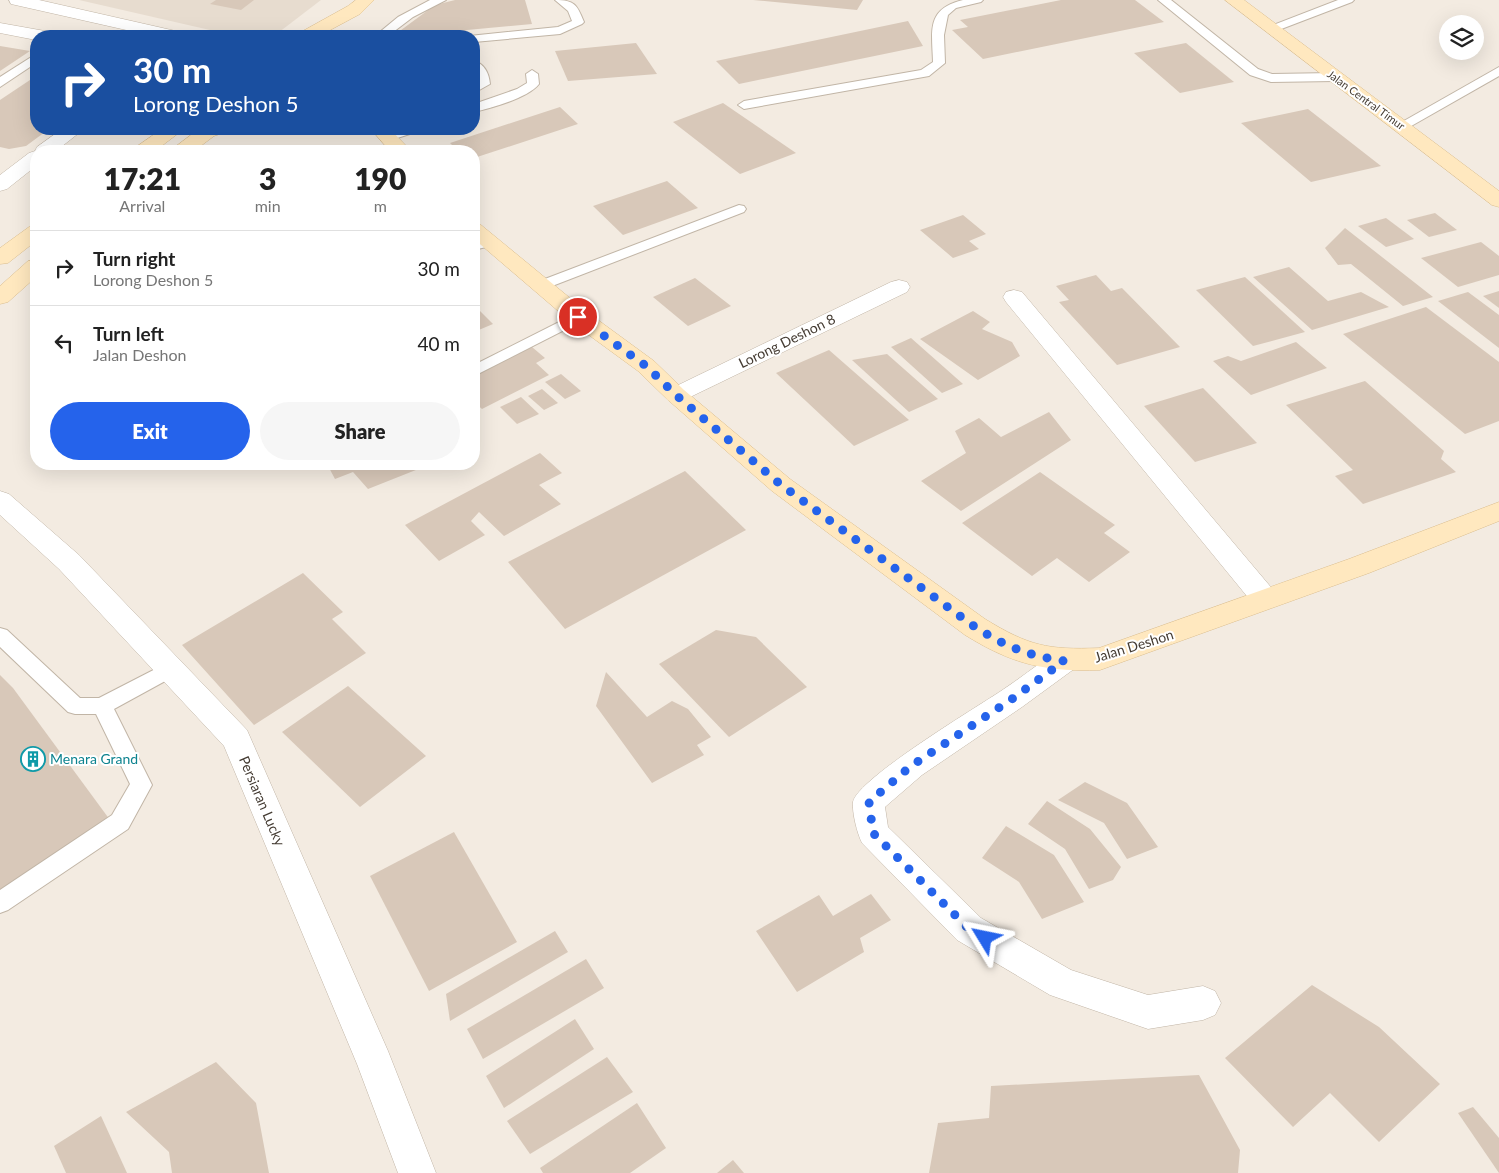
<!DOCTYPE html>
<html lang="en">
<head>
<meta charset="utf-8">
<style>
  body { margin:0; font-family:Lato,sans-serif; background:#f6f6f6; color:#222; height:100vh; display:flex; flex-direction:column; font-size:19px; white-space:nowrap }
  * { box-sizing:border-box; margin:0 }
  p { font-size:16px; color:#767676 }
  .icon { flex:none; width:28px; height:28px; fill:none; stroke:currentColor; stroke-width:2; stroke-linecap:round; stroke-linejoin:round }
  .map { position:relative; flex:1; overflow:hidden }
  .side { position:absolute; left:30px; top:145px; width:450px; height:325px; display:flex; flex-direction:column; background:#fff; border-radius:20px; box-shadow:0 5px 20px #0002 }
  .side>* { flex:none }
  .hud { position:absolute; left:30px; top:30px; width:450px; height:105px; border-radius:20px; box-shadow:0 5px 20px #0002; background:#1a4fa0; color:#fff; overflow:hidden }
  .controls { position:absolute; left:1439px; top:15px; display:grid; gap:10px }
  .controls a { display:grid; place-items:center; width:45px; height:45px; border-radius:50%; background:#fff; box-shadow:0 5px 20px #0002; font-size:25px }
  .pin { position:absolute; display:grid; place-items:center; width:42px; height:42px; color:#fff; margin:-21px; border:2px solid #fff; border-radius:50%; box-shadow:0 1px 5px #0007 }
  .me { position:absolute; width:55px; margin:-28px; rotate:305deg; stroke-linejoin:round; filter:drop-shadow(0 0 4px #0008) }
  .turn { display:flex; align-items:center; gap:18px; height:105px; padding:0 20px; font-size:22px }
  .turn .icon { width:65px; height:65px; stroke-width:2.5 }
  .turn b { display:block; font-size:35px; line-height:42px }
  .eta { display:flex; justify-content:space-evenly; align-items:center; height:85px; text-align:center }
  .eta b { font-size:30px; font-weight:800; line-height:35px }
  .primary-button { display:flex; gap:10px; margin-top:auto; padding:10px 20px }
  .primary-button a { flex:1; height:58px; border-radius:30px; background:#2563eb; color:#fff; font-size:20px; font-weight:800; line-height:58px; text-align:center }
  .primary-button a+a { background:#f6f6f6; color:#222 }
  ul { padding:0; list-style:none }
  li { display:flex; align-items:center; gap:15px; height:75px; padding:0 20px; border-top:1px solid #e0e0e0 }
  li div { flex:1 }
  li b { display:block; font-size:19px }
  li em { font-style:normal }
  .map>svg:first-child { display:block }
  .residential { fill:#e7dccf }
  .building { fill:#d8c8b9 }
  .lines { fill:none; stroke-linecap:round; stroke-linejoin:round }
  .lane-casing { stroke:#c1b5a6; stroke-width:2 }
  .street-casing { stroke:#c1b5a6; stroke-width:1 }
  .secondary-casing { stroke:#dabd8e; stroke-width:1 }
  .lane { fill:#fff; fill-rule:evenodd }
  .street { fill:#fff; fill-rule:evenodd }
  .secondary { fill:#ffe8bf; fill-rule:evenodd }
  .route { stroke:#2563eb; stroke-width:9; stroke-dasharray:0 16.2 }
  .labels { text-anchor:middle; stroke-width:4; stroke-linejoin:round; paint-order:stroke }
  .far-street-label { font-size:11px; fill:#443b32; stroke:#fff }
  .street-label { font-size:14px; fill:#443b32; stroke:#fff }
  .culture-label { font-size:14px; fill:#0d838f; stroke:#fff; text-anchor:start }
</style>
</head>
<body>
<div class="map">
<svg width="1499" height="1173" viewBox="0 0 1499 1173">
  <rect width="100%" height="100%" fill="#f3ebe1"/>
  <path class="residential" d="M 79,0 L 321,0 L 274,36 L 236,36 Z"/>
  <g class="building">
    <path d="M 216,0 L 254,0 L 241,10 L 210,4 Z"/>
    <path d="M 455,0 L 525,0 L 532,24 L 467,30 L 456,36 L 393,36 L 435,5 Z"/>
    <path d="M 753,0 L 863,0 L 857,10 Z"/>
    <path d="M 1061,0 L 1135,0 L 1164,22 L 983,59 L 952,30 L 968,27 L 960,20 Z"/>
    <path d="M 908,21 L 923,46 L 739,84 L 716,61 Z"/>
    <path d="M 636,43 L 657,74 L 568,81 L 555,51 Z"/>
    <path d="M 1186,43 L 1234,82 L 1180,93 L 1134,53 Z"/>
    <path d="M 0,46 L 30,51 L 0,71 Z"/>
    <path d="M 36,76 L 36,129 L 49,129 L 26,146 L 9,149 L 0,147 L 0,100 Z"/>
    <path d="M 723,103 L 796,153 L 740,174 L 673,122 Z"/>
    <path d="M 560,107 L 578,124 L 474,158 L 474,151 L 458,151 L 450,143 Z"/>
    <path d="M 1308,109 L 1381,166 L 1311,182 L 1241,123 Z"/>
    <path d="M 667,181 L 698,208 L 623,235 L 593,206 Z"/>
    <path d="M 1435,213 L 1457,230 L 1429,237 L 1407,220 Z"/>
    <path d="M 963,215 L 986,234 L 969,241 L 979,249 L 953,258 L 920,230 Z"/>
    <path d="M 1386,218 L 1414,239 L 1386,247 L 1358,226 Z"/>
    <path d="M 1345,228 L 1433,297 L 1403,306 L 1351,264 L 1338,265 L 1325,248 Z"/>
    <path d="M 1481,242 L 1499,256 L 1499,275 L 1458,287 L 1421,258 Z"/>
    <path d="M 1289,267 L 1328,301 L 1361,292 L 1389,307 L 1312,330 L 1253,277 Z"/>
    <path d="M 1096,275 L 1111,291 L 1122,288 L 1180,347 L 1117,365 L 1059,302 L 1069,300 L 1056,286 Z"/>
    <path d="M 1245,277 L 1305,332 L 1253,346 L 1196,290 Z"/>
    <path d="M 695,278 L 731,306 L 688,326 L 653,297 Z"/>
    <path d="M 1499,291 L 1499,308 L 1483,296 Z"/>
    <path d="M 1468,292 L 1499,315 L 1499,348 L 1438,301 Z"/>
    <path d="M 474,305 L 493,324 L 474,332 Z"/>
    <path d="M 1426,307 L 1499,362 L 1499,421 L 1465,434 L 1343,334 Z"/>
    <path d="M 973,311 L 990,322 L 982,329 L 1012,342 L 1020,356 L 978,380 L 920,339 Z"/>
    <path d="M 911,338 L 963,384 L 942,393 L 891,347 Z"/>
    <path d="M 1296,342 L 1327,368 L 1251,395 L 1213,361 L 1228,356 L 1241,361 Z"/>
    <path d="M 532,347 L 545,358 L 536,363 L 549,375 L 482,409 L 474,402 L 474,376 Z"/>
    <path d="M 829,350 L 909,420 L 854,446 L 776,373 Z"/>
    <path d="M 887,354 L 938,399 L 909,412 L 852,360 Z"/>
    <path d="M 561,374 L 581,391 L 565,399 L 545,382 Z"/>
    <path d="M 1365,381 L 1444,451 L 1441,459 L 1456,472 L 1363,504 L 1335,476 L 1353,470 L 1286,405 Z"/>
    <path d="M 1203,388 L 1257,443 L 1195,462 L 1144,406 Z"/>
    <path d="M 542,389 L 558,403 L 544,410 L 528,396 Z"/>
    <path d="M 521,397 L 539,414 L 517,424 L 500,407 Z"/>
    <path d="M 1049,412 L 1071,440 L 961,511 L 921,481 L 966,453 L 955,431 L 979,418 L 1001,437 Z"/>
    <path d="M 540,453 L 562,473 L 539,485 L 561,504 L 504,536 L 479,512 L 471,521 L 485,535 L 439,561 L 405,525 Z"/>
    <path d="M 327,464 L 431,464 L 368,489 L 353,472 L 335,479 Z"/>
    <path d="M 685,471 L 746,530 L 565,629 L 508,562 Z"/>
    <path d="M 1040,472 L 1115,525 L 1104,533 L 1130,552 L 1089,582 L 1057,558 L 1032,576 L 962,523 Z"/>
    <path d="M 303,573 L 343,612 L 332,619 L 366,653 L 254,725 L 182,645 Z"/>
    <path d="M 716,630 L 756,637 L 807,687 L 729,737 L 659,664 Z"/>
    <path d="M 606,672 L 647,717 L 672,701 L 688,709 L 711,737 L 697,745 L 704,755 L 652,783 L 596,706 Z"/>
    <path d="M 0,675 L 13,688 L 110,820 L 0,891 Z"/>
    <path d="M 348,686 L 426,756 L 360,807 L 282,732 Z"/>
    <path d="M 1085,782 L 1127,803 L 1158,847 L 1127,859 L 1104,823 L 1058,800 Z"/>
    <path d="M 1047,801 L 1090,829 L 1121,867 L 1113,880 L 1089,889 L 1065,849 L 1028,824 Z"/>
    <path d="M 1006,826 L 1054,855 L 1084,902 L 1042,919 L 1019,882 L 982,858 Z"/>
    <path d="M 454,832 L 517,942 L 429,991 L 370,876 Z"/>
    <path d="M 871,894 L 891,920 L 860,938 L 864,952 L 797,992 L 756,931 L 819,895 L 833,916 Z"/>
    <path d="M 555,931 L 568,952 L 450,1021 L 446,994 Z"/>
    <path d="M 586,959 L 604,988 L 483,1059 L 467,1029 Z"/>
    <path d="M 1312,985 L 1379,1027 L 1440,1084 L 1379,1142 L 1330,1093 L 1293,1127 L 1225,1058 Z"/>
    <path d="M 575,1019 L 594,1049 L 504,1108 L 486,1076 Z"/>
    <path d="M 607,1057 L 633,1092 L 530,1154 L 507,1121 Z"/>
    <path d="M 216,1062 L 256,1103 L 269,1173 L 172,1173 L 169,1152 L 126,1112 Z"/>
    <path d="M 1199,1075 L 1240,1150 L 1238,1173 L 929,1173 L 938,1123 L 989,1118 L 991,1086 Z"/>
    <path d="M 637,1103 L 666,1148 L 630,1173 L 543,1173 L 540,1168 Z"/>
    <path d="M 1473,1107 L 1499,1138 L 1499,1173 L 1458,1113 Z"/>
    <path d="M 101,1116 L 127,1173 L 66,1173 L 54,1146 Z"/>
    <path d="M 733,1160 L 744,1173 L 717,1173 Z"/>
  </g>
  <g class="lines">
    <defs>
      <g id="lane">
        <path d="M 430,0 L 446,0 L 413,17 L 388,36 L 375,36 L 398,17 Z"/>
        <path d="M 555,0 C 575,0 577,5 584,22 L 582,24 L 560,34 L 474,42 L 474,36 L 469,36 L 558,27 L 572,21 L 568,11 Z"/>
        <path d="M 963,0 L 983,0 L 981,2 L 956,8 L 948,15 L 944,35 L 945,63 L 929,76 L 744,109 L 738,105 L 744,101 L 921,70 L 933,62 C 932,30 926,9 963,0 Z"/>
        <path d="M 1158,0 L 1171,0 L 1258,69 L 1272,74 L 1334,73 L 1340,77 L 1334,81 L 1271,82 L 1250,75 Z"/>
        <path d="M 1338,0 L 1354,0 L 1352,2 L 1276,31 L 1268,31 L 1266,29 L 1268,27 Z"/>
        <path d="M 36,54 L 36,63 L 0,87 L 0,77 Z"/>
        <path d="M 474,61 C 485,64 489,74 490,84 L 474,93 L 474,84 L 478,82 L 477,75 L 474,72 Z"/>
        <path d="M 1499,67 L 1499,76 L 1406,129 L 1396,129 L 1395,126 Z"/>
        <path d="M 532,70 L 538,74 L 539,84 C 528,98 491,108 474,112 L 474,104 L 517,89 L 527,83 L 526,74 Z"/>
        <path d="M 399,129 L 418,129 L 416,132 L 388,141 L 381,137 L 383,134 Z"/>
        <path d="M 739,205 L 744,206 L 746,209 L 744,212 L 547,288 L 537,288 L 535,285 L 537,282 Z"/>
        <path d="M 489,238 L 494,239 L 496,242 L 494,245 L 474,250 L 474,242 Z"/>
        <path d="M 579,312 L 584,314 L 587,317 L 584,320 L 474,376 L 474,365 Z"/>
        <path d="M 0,628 L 7,630 L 80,698 L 99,698 L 171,661 L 178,664 L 181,669 L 178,674 L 114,709 L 152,785 L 128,829 L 8,910 L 0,913 L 0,890 L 112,815 L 130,784 L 96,714 L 75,714 L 68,712 L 0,647 Z"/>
      </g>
      <g id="street">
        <path d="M 9,0 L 39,0 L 180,32 L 183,36 L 153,36 L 11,4 Z"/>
        <path d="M 0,23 L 45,31 L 51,32 L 54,36 L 36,36 L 36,40 L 0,33 Z"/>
        <path d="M 62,129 L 84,129 L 56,151 L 36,151 L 36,166 L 7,189 L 0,191 L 0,175 L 29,153 L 35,151 L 37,147 Z"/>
        <path d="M 899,280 L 907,282 L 910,287 L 907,292 L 684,400 L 676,403 L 668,400 L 664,395 L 668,390 L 891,282 Z"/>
        <path d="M 1014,290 L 1022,292 L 1275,592 L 1279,599 L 1275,606 L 1265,609 L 1255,606 L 1006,302 L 1003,297 L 1006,292 Z"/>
        <path d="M 0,491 L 9,494 L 79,555 L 247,730 L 388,1051 L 436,1173 L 398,1173 L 357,1064 L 224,746 L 59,569 L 0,515 Z"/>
        <path d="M 1064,650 L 1074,653 L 1078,661 L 1074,669 L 1022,707 L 922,775 L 885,807 L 888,827 L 981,918 L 1071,970 L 1148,995 L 1203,986 L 1215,991 L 1221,1003 L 1215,1015 L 1203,1020 L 1148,1029 L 1050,995 L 957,940 L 862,843 C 857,833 852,813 853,802 C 857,779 977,707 1001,691 C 1019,679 1036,666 1054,653 Z"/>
      </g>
      <g id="secondary">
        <path d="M 356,0 L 374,0 L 360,14 L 319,36 L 298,36 L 301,32 L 348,6 Z"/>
        <path d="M 1225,0 L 1244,0 L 1499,191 L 1499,207 L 1492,205 Z"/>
        <path d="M 162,129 L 184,129 L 155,151 L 133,151 L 136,147 Z"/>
        <path d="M 199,129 L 226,129 L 223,133 L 214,136 L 194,151 L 172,151 L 175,147 Z"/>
        <path d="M 371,129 L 390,129 L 411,151 L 390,151 Z"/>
        <path d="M 474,223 L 481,225 L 587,312 L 654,361 L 684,390 L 790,479 L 985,619 C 1029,646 1048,650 1099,648 L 1349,559 L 1499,502 L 1499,521 L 1369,573 L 1100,670 C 1044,672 1012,664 965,635 L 772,491 L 668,400 L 638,371 L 571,322 L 474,239 Z"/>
        <path d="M 36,225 L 36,241 L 8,263 L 0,264 L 0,248 L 29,227 Z"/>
        <path d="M 36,260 L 36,277 L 8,302 L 0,304 L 0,286 L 28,261 Z"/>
      </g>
    </defs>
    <use href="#lane" class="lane-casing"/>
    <use href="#street" class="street-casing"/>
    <use href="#secondary" class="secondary-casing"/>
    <use href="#lane" class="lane"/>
    <use href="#street" class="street"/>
    <use href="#secondary" class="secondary"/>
  </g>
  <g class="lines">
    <path class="route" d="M 578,317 L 646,366 L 676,395 L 780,484 L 975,627 C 1007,647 1026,655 1064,661 L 1012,699 L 911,766 L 869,802 L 873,833 L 969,929 L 985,938"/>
  </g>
  <defs>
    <symbol id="building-ring" viewBox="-11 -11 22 22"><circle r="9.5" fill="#fff" stroke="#0f9aa8" stroke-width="1.5"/><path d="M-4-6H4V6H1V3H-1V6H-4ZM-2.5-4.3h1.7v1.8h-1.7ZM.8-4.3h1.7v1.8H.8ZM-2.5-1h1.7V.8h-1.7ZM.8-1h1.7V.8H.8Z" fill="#0f9aa8"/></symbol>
  </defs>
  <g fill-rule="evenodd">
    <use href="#building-ring" x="19" y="745" width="28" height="28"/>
  </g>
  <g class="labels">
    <g class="far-street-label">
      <text transform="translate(1366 100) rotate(36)" y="4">Jalan Central Timur</text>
    </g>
    <g class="street-label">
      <text transform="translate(787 341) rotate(-26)" y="5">Lorong Deshon 8</text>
      <text transform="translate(1134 646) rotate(-17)" y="5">Jalan Deshon</text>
      <text transform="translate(262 801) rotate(67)" y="5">Persiaran Lucky</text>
    </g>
    <g class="culture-label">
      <text x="50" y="764">Menara Grand</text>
    </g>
  </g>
</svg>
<div class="controls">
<a><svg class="icon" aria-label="layers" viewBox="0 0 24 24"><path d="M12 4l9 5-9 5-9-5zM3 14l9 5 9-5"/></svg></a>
</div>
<div class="pin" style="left:578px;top:317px;background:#d93025"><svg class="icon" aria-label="arrive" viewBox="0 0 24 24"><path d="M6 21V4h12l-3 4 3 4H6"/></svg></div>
<svg class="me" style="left:985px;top:938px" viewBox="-20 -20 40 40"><path d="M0-17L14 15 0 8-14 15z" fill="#2563eb" stroke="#fff" stroke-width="4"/></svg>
<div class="hud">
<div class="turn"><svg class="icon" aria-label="right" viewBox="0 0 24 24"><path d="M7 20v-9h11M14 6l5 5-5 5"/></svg><div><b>30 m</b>Lorong Deshon 5</div></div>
</div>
<section class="side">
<div class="eta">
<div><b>17:21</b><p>Arrival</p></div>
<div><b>3</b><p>min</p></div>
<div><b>190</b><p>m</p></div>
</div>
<ul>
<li><svg class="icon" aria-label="right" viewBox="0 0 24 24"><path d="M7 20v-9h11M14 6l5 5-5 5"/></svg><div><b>Turn right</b><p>Lorong Deshon 5</p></div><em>30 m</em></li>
<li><svg class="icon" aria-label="left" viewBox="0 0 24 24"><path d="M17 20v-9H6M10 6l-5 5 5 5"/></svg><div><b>Turn left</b><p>Jalan Deshon</p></div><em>40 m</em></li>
</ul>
<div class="primary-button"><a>Exit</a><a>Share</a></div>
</section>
</div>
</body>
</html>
